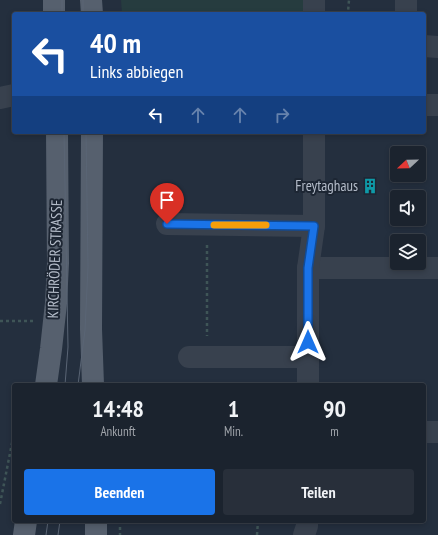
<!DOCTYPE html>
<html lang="de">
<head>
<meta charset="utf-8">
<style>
  body { margin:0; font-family:"PT Sans Narrow",sans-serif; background:#282f3a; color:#f1f3f6; height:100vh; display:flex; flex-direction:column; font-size:15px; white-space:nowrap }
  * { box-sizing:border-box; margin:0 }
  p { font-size:13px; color:#a0a4aa }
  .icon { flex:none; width:22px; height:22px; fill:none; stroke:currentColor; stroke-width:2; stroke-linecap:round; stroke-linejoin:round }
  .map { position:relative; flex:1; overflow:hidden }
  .details { position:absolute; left:12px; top:383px; width:414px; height:140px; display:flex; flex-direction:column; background:#1b232e; border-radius:4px; box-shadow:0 2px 6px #0003,0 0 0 1px #39404a }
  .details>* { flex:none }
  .top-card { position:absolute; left:12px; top:12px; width:414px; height:122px; border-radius:4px; box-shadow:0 2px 6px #0003,0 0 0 1px #39404a; background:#1a4fa0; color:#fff; overflow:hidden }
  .needle { width:26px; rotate:248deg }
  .fabs { position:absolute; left:390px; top:146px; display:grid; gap:8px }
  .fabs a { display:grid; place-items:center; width:36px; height:36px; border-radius:4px; background:#1b232e; box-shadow:0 2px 6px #0003,0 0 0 1px #39404a; font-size:20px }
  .pin { position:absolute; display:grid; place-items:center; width:34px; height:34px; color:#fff; margin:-41px -17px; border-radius:50% 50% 50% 0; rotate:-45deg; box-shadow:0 0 4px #0007 }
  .pin .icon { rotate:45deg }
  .me { position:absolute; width:44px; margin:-22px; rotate:0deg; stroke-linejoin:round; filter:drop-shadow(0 0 3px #0008) }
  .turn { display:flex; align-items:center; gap:14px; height:84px; padding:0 12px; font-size:18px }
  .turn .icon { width:52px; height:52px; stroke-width:2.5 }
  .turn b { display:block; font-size:28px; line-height:34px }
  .lanes { display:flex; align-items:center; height:38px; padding:0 12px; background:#0003; justify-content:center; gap:20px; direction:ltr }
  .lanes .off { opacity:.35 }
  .eta { display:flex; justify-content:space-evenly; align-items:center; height:68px; text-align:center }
  .eta b { font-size:24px; font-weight:700; line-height:28px }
  .action { display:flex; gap:8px; margin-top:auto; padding:8px 12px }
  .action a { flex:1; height:46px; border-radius:4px; background:#1a73e8; color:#fff; font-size:16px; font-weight:700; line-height:46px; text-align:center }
  .action a+a { background:#282f3a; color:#f1f3f6 }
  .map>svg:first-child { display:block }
  .green { fill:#263c3f }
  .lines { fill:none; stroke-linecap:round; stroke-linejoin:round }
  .path { stroke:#3f5557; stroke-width:2.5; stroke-dasharray:3 3; stroke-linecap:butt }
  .minor { stroke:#38414e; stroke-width:22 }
  .major { stroke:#56606e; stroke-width:22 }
  .tram { stroke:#5a6575; stroke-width:1 }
  .route-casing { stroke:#114b97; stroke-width:10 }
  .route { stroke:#1a73e8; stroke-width:7 }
  .slow { stroke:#f59e0b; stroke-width:7 }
  .labels { text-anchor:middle; stroke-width:4; stroke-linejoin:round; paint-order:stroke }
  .poi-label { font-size:15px; fill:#b4bcc9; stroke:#1d2633; text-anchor:end }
  .street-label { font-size:15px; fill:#b4bcc9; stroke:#1d2633 }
</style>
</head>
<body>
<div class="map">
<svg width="438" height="535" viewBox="0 0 438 535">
  <rect width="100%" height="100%" fill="#242f3e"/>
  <path class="green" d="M 121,0 L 309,0 L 309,14 L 122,14 Z"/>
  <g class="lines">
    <g class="path">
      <path d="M 345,14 L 348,12 L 349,0"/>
      <path d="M 207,245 L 207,336"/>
      <path d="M 0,321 L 33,321"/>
      <path d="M 0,504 L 14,433"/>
      <path d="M 120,521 L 120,535"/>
      <path d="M 257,535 L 258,521"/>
    </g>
    <g class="minor">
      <path d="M 314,0 L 314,14"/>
      <path d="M 406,14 L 406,0"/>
      <path d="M 424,46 L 438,47"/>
      <path d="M 0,98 L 14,95"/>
      <path d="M 424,105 L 438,105"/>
      <path d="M 167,224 L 314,226"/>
      <path d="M 308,268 L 438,268"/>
      <path d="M 189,357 L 308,357"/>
      <path d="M 308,385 L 308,268 L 314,226 L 314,132"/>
      <path d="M 424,432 L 438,432"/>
      <path d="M 304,535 L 307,526 L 307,521"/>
    </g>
    <g class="major">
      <path d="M 54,0 L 54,14"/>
      <path d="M 91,0 L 92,14"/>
      <path d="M 92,132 L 91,329 L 93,385"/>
      <path d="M 46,385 L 51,349 L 56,303 L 58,263 L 57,132"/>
      <path d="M 96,521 L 96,535"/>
      <path d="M 24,535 L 26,521"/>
    </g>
    <g class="tram">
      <path d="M 62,0 L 62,14"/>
      <path d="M 83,0 L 83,14"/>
      <path d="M 64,132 L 68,347 L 65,385"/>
      <path d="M 78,385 L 85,330 L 88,267 L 86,132"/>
      <path d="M 46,535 L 48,521"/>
      <path d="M 58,535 L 60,521"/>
    </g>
  </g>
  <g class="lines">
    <defs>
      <path id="route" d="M 167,224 L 314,226 L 308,268 L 308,342"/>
    </defs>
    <use href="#route" class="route-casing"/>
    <use href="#route" class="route"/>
    <path class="slow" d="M 214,225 L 266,225"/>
  </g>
  <defs>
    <symbol id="building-bare" viewBox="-9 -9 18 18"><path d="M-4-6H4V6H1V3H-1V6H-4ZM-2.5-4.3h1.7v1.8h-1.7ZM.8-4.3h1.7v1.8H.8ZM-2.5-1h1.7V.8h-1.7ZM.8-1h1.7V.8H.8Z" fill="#0f9aa8" stroke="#1d2633" stroke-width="2.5" paint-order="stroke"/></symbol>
  </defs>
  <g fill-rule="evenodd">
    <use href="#building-bare" x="359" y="175" width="22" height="22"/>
  </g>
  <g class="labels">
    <g class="poi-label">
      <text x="358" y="191">Freytaghaus</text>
    </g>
    <g class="street-label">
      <text transform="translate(55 259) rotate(-88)" y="5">KIRCHRÖDER STRASSE</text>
    </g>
  </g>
</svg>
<div class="fabs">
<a><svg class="needle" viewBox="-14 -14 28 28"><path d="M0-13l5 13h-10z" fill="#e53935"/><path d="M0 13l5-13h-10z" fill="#a0a4aa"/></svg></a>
<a><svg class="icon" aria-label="sound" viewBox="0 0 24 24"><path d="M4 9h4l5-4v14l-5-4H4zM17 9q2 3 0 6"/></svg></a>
<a><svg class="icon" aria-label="layers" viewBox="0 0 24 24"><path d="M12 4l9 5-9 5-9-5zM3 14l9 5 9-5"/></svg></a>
</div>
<div class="pin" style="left:167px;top:224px;background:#d93025"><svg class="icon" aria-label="arrive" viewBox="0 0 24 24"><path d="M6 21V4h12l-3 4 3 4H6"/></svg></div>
<svg class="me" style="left:308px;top:342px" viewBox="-20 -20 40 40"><path d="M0-17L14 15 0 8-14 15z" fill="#1a73e8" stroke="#fff" stroke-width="4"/></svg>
<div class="top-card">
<div class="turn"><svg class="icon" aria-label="left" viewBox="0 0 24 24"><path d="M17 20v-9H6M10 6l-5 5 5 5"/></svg><div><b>40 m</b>Links abbiegen</div></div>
<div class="lanes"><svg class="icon" aria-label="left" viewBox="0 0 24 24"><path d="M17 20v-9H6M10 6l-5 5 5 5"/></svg><svg class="icon off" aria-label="ahead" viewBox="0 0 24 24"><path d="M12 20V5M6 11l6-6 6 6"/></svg><svg class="icon off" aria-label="ahead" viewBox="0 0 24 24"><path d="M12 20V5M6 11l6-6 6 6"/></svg><svg class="icon off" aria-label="right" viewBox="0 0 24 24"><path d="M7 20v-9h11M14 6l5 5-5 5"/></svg></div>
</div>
<section class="details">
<div class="eta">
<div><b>14:48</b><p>Ankunft</p></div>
<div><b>1</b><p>Min.</p></div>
<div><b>90</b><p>m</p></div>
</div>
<div class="action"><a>Beenden</a><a>Teilen</a></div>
</section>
</div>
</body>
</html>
